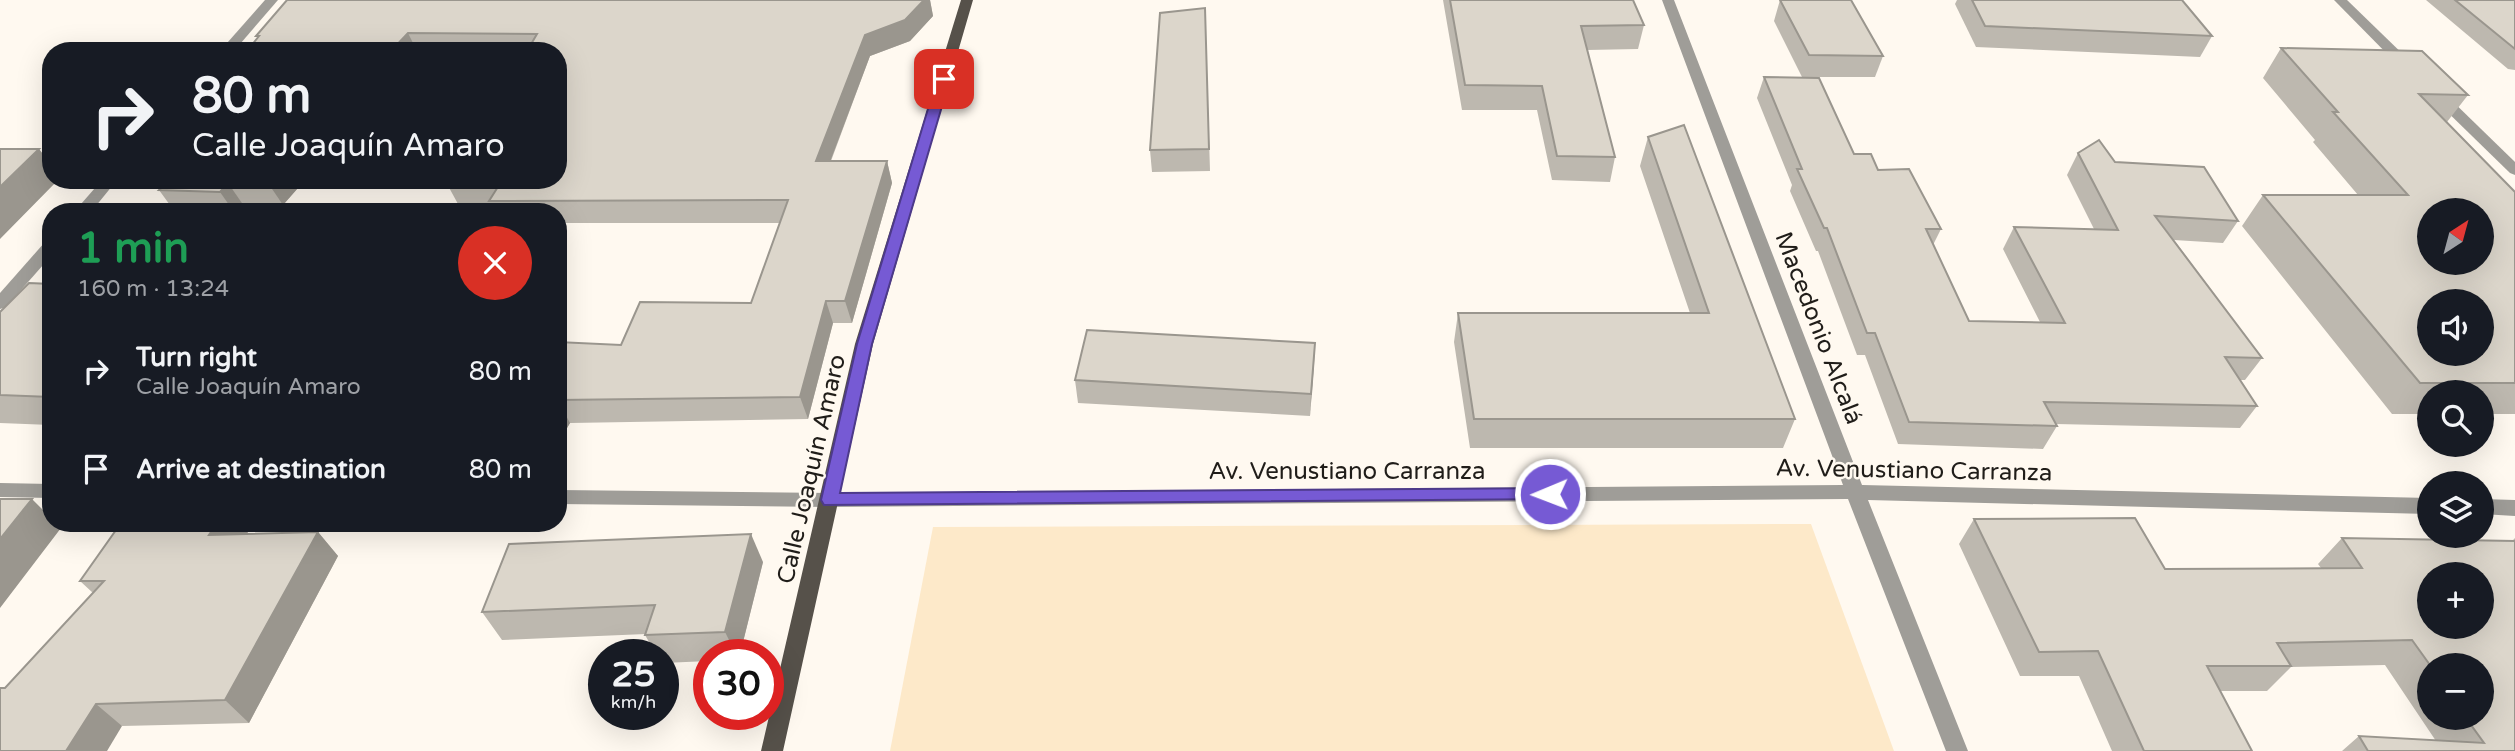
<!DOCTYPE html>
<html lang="en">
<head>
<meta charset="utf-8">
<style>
  body { margin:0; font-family:"Varela Round",sans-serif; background:#20242c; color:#f1f3f6; height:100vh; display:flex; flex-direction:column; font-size:26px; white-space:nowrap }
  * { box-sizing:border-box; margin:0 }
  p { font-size:23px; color:#9ea1a6 }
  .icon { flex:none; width:38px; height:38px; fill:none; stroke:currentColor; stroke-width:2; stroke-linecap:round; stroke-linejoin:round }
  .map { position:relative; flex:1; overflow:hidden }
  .sheet { position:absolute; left:42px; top:203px; width:525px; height:329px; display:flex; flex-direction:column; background:#171b24; border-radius:28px; box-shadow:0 7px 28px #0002 }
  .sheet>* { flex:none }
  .hud { position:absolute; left:42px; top:42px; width:525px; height:147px; border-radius:28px; box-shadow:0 7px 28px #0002; background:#171b24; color:#f1f3f6; overflow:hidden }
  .needle { width:46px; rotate:36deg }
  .fabs { position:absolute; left:2417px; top:198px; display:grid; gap:14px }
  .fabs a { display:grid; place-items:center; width:77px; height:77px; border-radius:50%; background:#171b24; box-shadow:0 7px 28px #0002; font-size:35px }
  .speed { position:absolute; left:588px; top:639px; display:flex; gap:14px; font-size:35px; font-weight:700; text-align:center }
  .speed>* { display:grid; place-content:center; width:91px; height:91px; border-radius:50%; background:#171b24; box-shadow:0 7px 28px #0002; line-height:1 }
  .speed small { font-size:18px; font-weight:400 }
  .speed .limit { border:10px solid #d22; background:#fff; color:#111 }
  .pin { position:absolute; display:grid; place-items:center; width:60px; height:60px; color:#fff; margin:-30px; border-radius:14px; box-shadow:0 4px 10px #0006 }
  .me { position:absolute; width:77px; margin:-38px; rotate:269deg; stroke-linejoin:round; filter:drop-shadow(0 0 5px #0008) }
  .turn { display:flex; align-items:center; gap:24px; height:147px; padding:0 35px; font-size:32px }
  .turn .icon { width:91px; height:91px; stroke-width:2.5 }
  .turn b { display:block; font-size:49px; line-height:60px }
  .round { display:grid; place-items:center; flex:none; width:74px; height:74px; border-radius:37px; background:#20242c }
  .overview { display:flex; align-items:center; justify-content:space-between; height:119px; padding:0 35px }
  h1 { font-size:42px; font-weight:700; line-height:52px; color:#1e9e55 }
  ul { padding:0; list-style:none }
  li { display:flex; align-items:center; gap:21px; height:98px; padding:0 35px }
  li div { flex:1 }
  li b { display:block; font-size:26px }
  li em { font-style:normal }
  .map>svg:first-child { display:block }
  .green { fill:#fde9c9 }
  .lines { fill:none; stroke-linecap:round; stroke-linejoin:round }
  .minor { fill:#9f9d98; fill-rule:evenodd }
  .major { fill:#56514a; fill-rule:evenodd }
  .wall { fill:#bdb8af; fill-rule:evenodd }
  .shaded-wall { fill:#9a968e }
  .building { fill:#dcd6cb; stroke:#9a968e; stroke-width:2; fill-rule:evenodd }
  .route { fill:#765ad4; stroke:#4d3a8a; stroke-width:2 }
  .labels { text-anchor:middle; stroke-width:5; stroke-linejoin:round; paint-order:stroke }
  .street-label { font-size:24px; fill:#201d19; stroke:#fff9f0 }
</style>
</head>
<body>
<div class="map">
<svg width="2515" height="751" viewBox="0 0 2515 751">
  <rect width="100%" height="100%" fill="#fff9f0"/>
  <path class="green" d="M 1811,524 L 1894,751 L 890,751 L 933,527 Z"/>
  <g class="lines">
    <g class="minor">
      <path d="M 265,0 L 278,0 L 234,51 L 220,51 Z"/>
      <path d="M 1662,0 L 1674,0 L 1862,485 L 2429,498 L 2429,514 L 1868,500 L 1968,751 L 1946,751 L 1848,499 L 830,507 L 558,504 L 558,490 L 830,493 L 1843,485 Z"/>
      <path d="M 2334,0 L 2347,0 L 2412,63 L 2412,69 L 2402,69 Z"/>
      <path d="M 2438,91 L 2443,92 L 2515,162 L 2515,175 L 2510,173 L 2433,98 L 2433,92 Z"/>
      <path d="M 102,180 L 117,180 L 91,212 L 74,212 Z"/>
      <path d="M 51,241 L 51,256 L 6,307 L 0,309 L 0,293 L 45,242 Z"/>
      <path d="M 0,483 L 51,484 L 51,498 L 0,497 Z"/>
      <path d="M 2482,499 L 2515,500 L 2515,516 L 2482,514 Z"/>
    </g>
    <path class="major" d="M 961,0 L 973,0 L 873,344 L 783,751 L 761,751 L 855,344 Z"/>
  </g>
  <g class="wall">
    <path d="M 287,0 L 930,0 L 933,16 L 910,41 L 870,56 L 831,161 L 887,161 L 892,183 L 852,323 L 833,323 L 808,419 L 570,423 L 558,443 L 558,342 L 621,345 L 751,303 L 780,223 L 558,223 L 558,212 L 494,212 L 490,204 L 458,204 L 446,182 L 558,51 L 247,51 L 258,38 L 256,36 Z"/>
    <path d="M 1443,0 L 1633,0 L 1644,25 L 1638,49 L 1587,50 L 1615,157 L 1610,182 L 1552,180 L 1537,110 L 1462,110 Z"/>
    <path d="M 1780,0 L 1883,56 L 1875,77 L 1802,77 L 1774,21 Z"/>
    <path d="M 1957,0 L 2182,0 L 2212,36 L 2200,57 L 1976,47 L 1955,4 Z"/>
    <path d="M 2426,0 L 2515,0 L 2515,70 L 2508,69 Z"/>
    <path d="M 1205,8 L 1210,171 L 1152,172 L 1150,150 Z"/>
    <path d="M 2281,48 L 2468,95 L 2447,122 L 2515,192 L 2515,414 L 2482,414 L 2482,392 L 2429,392 L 2429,414 L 2392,414 L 2242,226 L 2263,195 L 2358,195 L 2313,142 L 2315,140 L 2263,78 Z"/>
    <path d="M 1764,77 L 1854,154 L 1878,170 L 1941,229 L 1933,245 L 1969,321 L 2040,322 L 2003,249 L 2014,227 L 2094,229 L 2067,175 L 2078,153 L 2115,162 L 2238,221 L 2223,243 L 2174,240 L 2262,358 L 2245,380 L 2240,380 L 2257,406 L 2240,428 L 2056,424 L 2057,426 L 2043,449 L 1898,444 L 1865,355 L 1857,355 L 1818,251 L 1816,251 L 1790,191 L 1792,185 L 1757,98 Z"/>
    <path d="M 1648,137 L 1795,419 L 1783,448 L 1470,448 L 1454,342 L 1458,313 L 1690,313 L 1640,166 Z"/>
    <path d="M 169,180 L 305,180 L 283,205 L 244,206 L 238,212 L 175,212 L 159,190 Z"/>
    <path d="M 51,284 L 51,425 L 0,423 L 0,312 Z"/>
    <path d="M 1315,343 L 1310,416 L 1078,403 L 1075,380 Z"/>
    <path d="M 1974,519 L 2165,569 L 2321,568 L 2318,564 L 2342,538 L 2512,541 L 2515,538 L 2515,751 L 2342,751 L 2359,736 L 2436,741 L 2385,665 L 2291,667 L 2267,691 L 2220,691 L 2252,751 L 2112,751 L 2079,676 L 2020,676 L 1959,544 ZM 2429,665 L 2482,718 L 2429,718 Z"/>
    <path d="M 121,523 L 241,523 L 248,532 L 246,534 L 318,532 L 338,556 L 249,723 L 122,726 L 5,688 L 93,593 L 80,581 Z"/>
    <path d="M 763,562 L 740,654 L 709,654 L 709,661 L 663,663 L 663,654 L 656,654 L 645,635 L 646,634 L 502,640 L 482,612 Z"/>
  </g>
  <g class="shaded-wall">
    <path d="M 924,0 L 930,0 L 933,16 L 910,41 L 870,56 L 822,183 L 816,161 L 865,35 Z"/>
    <path d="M 408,33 L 417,51 L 391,51 Z"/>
    <path d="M 39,149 L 51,164 L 51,180 L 58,180 L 0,239 L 0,187 Z"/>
    <path d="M 887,161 L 892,183 L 852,323 L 845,301 Z"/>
    <path d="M 271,180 L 305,180 L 283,205 L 268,183 Z"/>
    <path d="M 228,183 L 244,206 L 238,212 L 234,212 L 220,192 Z"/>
    <path d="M 826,301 L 833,323 L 808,419 L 800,397 Z"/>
    <path d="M 1315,343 L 1314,365 L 1310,416 L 1311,394 Z"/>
    <path d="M 558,401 L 570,423 L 558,443 Z"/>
    <path d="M 32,499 L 51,518 L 51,523 L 56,523 L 61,528 L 0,608 L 0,539 Z"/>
    <path d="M 217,523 L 241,523 L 248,532 L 231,559 L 209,535 Z"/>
    <path d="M 318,532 L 338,556 L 249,723 L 225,700 Z"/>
    <path d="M 751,534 L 763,562 L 740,654 L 736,654 L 725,632 Z"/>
    <path d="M 96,704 L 122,726 L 107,751 L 66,751 Z"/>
  </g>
  <g class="building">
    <path d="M 287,0 L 924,0 L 905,20 L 865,35 L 816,161 L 887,161 L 845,301 L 826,301 L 800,397 L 558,400 L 558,342 L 621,345 L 640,302 L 751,303 L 788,200 L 489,201 L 501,182 L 446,182 L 447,180 L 558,180 L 558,51 L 527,51 L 537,34 L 408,33 L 391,51 L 247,51 L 259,36 L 256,36 Z"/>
    <path d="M 1450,0 L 1633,0 L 1644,25 L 1581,26 L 1615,157 L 1557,156 L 1542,86 L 1465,85 Z"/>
    <path d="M 1780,0 L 1851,0 L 1883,56 L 1809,55 Z"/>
    <path d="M 1972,0 L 2182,0 L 2212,36 L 1985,26 Z"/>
    <path d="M 2455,0 L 2515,0 L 2515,49 Z"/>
    <path d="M 1205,8 L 1209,149 L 1150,150 L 1160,13 Z"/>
    <path d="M 2281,48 L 2422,51 L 2468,95 L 2419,94 L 2515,192 L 2515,383 L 2420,383 L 2263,195 L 2408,195 L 2333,112 L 2338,112 ZM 2429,210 L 2482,210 L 2482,262 L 2429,262 ZM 2429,301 L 2482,301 L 2482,354 L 2429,354 Z"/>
    <path d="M 1764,77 L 1819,78 L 1854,154 L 1871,154 L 1878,170 L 1909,169 L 1941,229 L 1926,229 L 1969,321 L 2065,323 L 2014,227 L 2118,230 L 2078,153 L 2099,140 L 2115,162 L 2204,167 L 2238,221 L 2155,216 L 2262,358 L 2225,357 L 2257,406 L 2044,402 L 2057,426 L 1909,422 L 1875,333 L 1867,333 L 1827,228 L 1824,228 L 1797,169 L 1802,169 Z"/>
    <path d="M 1684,125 L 1795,419 L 1474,419 L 1458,313 L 1709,313 L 1648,137 Z"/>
    <path d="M 0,149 L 39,149 L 0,187 Z"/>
    <path d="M 169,180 L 271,180 L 268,183 L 228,183 L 220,192 L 159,190 Z"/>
    <path d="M 29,283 L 51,284 L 51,397 L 0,395 L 0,312 Z"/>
    <path d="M 1087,330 L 1315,343 L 1311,394 L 1075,380 Z"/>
    <path d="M 0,499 L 32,499 L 0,539 Z"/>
    <path d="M 2135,518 L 2165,569 L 2362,568 L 2342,538 L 2515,541 L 2515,751 L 2368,751 L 2359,736 L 2484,743 L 2466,718 L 2482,718 L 2482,665 L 2430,665 L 2412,640 L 2277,643 L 2291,666 L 2207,666 L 2252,751 L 2144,751 L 2098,651 L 2039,652 L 1974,519 ZM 2429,574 L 2482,574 L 2482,626 L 2429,626 Z"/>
    <path d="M 121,523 L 217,523 L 209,535 L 318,532 L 225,700 L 96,704 L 66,751 L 0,751 L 0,688 L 5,688 L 104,581 L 80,581 Z"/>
    <path d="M 751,534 L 725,632 L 645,635 L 655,605 L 482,612 L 509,544 Z"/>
  </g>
  <path class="route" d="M 944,76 L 950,79 L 872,344 L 840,493 L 1550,488 L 1556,490 L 1559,494 L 1556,499 L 824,505 L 821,500 L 857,344 L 937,79 Z"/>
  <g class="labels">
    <g class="street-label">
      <text transform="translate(1819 328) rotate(69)" y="8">Macedonio Alcalá</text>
      <text transform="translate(811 469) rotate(-77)" y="8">Calle Joaquín Amaro</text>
      <text transform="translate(1914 470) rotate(1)" y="8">Av. Venustiano Carranza</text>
      <text x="1347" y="479">Av. Venustiano Carranza</text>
    </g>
  </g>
</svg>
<div class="fabs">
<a><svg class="needle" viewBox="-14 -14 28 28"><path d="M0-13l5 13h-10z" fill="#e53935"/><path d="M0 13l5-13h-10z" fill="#9ea1a6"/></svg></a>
<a><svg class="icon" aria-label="sound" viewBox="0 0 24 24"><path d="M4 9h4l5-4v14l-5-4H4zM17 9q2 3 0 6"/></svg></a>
<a><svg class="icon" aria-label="search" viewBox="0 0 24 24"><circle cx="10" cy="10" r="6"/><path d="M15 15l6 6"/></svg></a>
<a><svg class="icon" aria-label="layers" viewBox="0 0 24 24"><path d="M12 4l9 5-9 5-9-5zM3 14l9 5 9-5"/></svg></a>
<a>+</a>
<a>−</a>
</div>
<div class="speed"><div>25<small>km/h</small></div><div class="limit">30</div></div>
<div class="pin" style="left:944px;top:79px;background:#d93025"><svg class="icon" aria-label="arrive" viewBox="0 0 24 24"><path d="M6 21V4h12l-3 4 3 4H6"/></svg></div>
<svg class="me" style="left:1550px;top:494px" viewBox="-20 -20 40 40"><circle r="17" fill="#765ad4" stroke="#fff" stroke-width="3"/><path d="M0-11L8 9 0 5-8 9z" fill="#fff"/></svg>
<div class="hud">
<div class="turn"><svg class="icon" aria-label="right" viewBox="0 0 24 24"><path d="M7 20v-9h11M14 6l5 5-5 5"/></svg><div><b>80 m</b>Calle Joaquín Amaro</div></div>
</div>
<section class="sheet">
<div class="overview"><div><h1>1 min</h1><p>160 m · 13:24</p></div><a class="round" style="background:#d93025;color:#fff"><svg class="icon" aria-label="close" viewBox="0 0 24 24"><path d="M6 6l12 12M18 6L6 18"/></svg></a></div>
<ul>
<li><svg class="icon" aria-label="right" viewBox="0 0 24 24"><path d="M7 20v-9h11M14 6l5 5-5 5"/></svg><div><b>Turn right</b><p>Calle Joaquín Amaro</p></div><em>80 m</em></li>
<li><svg class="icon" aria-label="arrive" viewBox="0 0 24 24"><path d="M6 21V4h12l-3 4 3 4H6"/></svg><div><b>Arrive at destination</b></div><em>80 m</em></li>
</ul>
</section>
</div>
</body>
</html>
